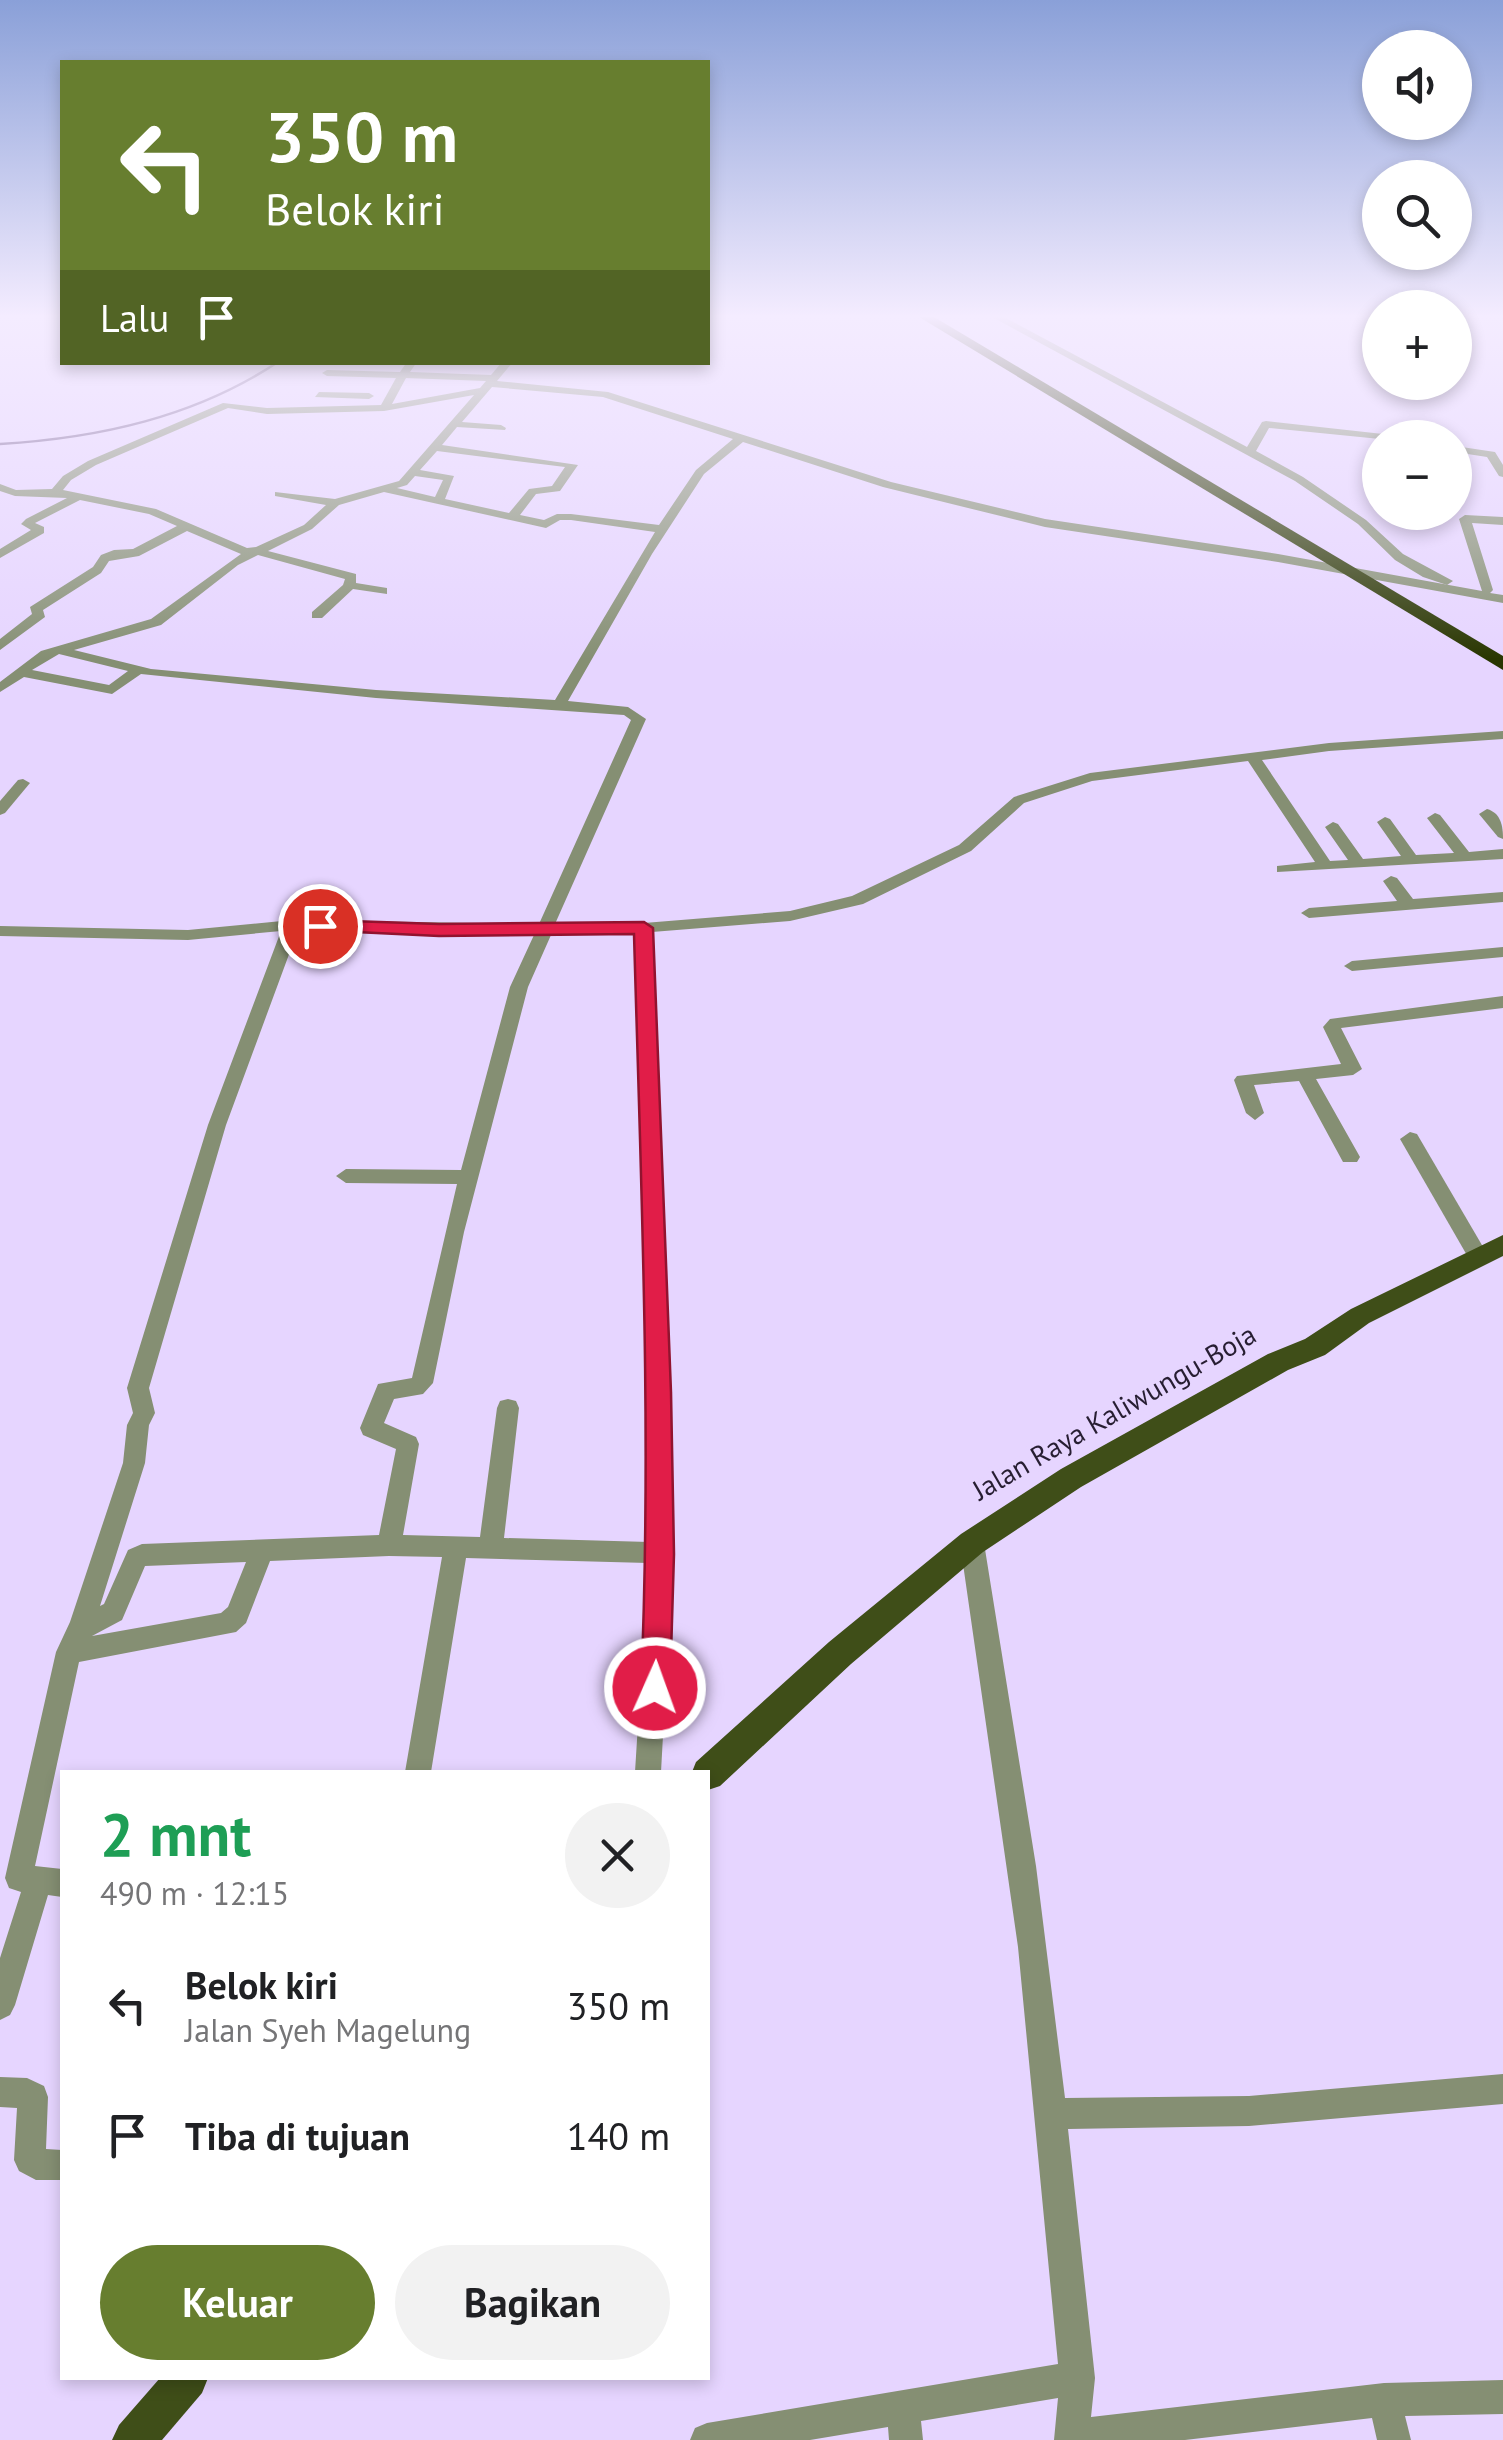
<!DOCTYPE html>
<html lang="id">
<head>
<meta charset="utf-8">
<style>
  body { margin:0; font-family:"PT Sans",sans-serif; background:#f2f2f2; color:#202124; height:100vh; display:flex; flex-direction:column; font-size:38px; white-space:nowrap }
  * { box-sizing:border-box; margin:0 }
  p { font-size:32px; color:#757577 }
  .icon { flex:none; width:55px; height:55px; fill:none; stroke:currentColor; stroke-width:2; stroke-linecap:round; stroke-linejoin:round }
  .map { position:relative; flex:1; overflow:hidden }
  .sheet { position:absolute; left:60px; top:1770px; width:650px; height:610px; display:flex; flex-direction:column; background:#fff; border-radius:0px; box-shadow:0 5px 15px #0003 }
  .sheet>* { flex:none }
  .top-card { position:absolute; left:60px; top:60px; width:650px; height:305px; border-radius:0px; box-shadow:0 5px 15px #0003; background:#677e2f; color:#fff; overflow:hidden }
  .buttons { position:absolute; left:1362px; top:30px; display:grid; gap:20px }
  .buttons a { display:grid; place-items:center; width:110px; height:110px; border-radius:50%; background:#fff; box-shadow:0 5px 15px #0003; font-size:50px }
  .pin { position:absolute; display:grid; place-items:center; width:85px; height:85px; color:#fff; margin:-42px; border:5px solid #fff; border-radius:50%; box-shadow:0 2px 10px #0007 }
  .me { position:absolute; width:110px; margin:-55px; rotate:2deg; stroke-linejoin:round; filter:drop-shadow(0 0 8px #0008) }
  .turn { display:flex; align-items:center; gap:35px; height:210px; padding:0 40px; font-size:45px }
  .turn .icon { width:130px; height:130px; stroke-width:2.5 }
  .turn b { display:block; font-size:70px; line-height:85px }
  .then { display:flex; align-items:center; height:95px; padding:0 40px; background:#0003; gap:20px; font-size:38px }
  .round { display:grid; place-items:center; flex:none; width:105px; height:105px; border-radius:52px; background:#f2f2f2 }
  .head { display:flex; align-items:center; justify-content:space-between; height:170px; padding:0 40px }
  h1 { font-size:60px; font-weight:800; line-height:75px; color:#1e9e55 }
  .action { display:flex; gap:20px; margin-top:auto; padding:20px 40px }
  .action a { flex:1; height:115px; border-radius:60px; background:#677e2f; color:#fff; font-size:40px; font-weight:800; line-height:115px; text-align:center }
  .action a+a { background:#f2f2f2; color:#202124 }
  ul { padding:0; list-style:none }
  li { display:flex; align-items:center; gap:30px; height:130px; padding:0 40px }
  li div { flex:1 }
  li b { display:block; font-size:38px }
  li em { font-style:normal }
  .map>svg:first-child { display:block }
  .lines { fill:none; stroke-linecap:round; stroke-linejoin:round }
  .stream { stroke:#7a6495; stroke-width:2.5 }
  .minor { fill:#858f73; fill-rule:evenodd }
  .major { fill:#3f4e18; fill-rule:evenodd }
  .highway { fill:#293601; fill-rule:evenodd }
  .route { fill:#e11d48; stroke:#92132f; stroke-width:2.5 }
  .labels { text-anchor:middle; stroke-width:10; stroke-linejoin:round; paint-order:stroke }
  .street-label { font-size:28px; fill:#271e32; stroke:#e6d5ff }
</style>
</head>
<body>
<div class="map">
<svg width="1503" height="2440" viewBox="0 0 1503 2440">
  <rect width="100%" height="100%" fill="#e6d5ff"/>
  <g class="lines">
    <path class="stream" d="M 0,444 C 99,438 195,417 278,362"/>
    <g class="minor">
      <path d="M 992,317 L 1004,317 L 1247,447 L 1262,422 L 1266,421 L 1401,436 L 1380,439 L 1269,428 L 1256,451 L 1303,477 L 1366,520 L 1403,554 L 1453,581 L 1447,585 L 1423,577 L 1395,560 L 1358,524 L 1295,481 Z"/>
      <path d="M 407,362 L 417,362 L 410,372 L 491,375 L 502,362 L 513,362 L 497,381 L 608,392 L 891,482 L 1045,519 L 1278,554 L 1482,591 L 1459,519 L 1465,515 L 1503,517 L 1503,525 L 1472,523 L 1493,590 L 1490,593 L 1503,595 L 1503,603 L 1278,562 L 1045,527 L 883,487 L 743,442 L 704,474 L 652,554 L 568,701 L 628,707 L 646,719 L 555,924 L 644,923 L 790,911 L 852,896 L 959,845 L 1014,797 L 1090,773 L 1329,743 L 1503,731 L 1503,739 L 1329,751 L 1262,760 L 1330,861 L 1348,860 L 1325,827 L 1333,822 L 1338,824 L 1363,859 L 1401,856 L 1377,822 L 1385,817 L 1390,819 L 1416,855 L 1454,853 L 1427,818 L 1435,813 L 1440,815 L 1469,852 L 1503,849 L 1503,859 L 1277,872 L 1277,866 L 1315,862 L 1248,761 L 1092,781 L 1024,803 L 971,851 L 863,904 L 790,921 L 652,932 L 673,1553 L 661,1772 L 635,1772 L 648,1563 L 466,1558 L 431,1772 L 405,1772 L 442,1557 L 389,1556 L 270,1561 L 246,1623 L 236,1632 L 79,1662 L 35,1866 L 62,1869 L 62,1897 L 48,1895 L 15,2005 L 10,2015 L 0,2020 L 0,1958 L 21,1892 L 9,1888 L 5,1878 L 56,1652 L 70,1622 L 123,1463 L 127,1425 L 133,1413 L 127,1388 L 208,1125 L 281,931 L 188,940 L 0,936 L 0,926 L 188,930 L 292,920 L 539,924 L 631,720 L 624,715 L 376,698 L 141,674 L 112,694 L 24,677 L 0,692 L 0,682 L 41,651 L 151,619 L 241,554 L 187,531 L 139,556 L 109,561 L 101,573 L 43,610 L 45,617 L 0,650 L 0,639 L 32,614 L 30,607 L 93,567 L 101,555 L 114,550 L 133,549 L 177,526 L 149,514 L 80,500 L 35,523 L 44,527 L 44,533 L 0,558 L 0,549 L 31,530 L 21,524 L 26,519 L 67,498 L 15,496 L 0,491 L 0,484 L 16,490 L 52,489 L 63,476 L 88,461 L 223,403 L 267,408 L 381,405 L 396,378 L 327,376 L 322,373 L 327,370 L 400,372 ZM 406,378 L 486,381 L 480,388 L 392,404 ZM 492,387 L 603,397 L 733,439 L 696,470 L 659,525 L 571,514 L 557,514 L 544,520 L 520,515 L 536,494 L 560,491 L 578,465 L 442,445 L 457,427 L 505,430 L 506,428 L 501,425 L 462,422 ZM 474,395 L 399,481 L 335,499 L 275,492 L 275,496 L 326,505 L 304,525 L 256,547 L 247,548 L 156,509 L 63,490 L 71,480 L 96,465 L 228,408 L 267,414 L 384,411 ZM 437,451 L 565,467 L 552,486 L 529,489 L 509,513 L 445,499 L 454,476 L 420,470 ZM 415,476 L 443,480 L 435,497 L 397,488 L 407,485 ZM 384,492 L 546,528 L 560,520 L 571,520 L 655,532 L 555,700 L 376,690 L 151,669 L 74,650 L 161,625 L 238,565 L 258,555 L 345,579 L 343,585 L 312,612 L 312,618 L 322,618 L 353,589 L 387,594 L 387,588 L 356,583 L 356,574 L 268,551 L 312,529 L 339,505 ZM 59,654 L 128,671 L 109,685 L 32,670 ZM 298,930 L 534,935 L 510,987 L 461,1170 L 346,1169 L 336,1176 L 346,1183 L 457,1184 L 412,1378 L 378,1384 L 360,1428 L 363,1435 L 396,1449 L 379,1535 L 142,1544 L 128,1550 L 104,1604 L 100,1606 L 145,1463 L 149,1425 L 155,1413 L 149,1388 L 226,1125 ZM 636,933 L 649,1542 L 504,1538 L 519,1408 L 516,1401 L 508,1399 L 500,1401 L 497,1408 L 480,1537 L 403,1535 L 419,1444 L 416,1437 L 384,1423 L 394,1399 L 423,1394 L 433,1383 L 464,1232 L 528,987 L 551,935 ZM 246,1562 L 228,1607 L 221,1613 L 92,1636 L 122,1620 L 145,1566 Z"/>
      <path d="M 319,392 L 369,393 L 374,396 L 369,399 L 315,397 Z"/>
      <path d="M 1455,446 L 1495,452 L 1503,465 L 1503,477 L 1499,476 L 1487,457 L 1455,452 Z"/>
      <path d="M 23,779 L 30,783 L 5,813 L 0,815 L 0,801 L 18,780 Z"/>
      <path d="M 1487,809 C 1501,813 1503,826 1503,839 L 1498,837 L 1479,814 Z"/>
      <path d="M 1391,876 L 1397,878 L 1413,899 L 1503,892 L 1503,902 L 1309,918 L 1301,913 L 1309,908 L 1397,901 L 1383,881 Z"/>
      <path d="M 1503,947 L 1503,957 L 1352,971 L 1344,966 L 1352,961 Z"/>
      <path d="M 1503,996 L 1503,1008 L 1341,1028 L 1362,1069 L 1353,1075 L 1316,1079 L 1360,1157 L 1357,1162 L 1343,1162 L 1299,1081 L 1254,1085 L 1264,1113 L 1255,1120 L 1246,1113 L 1234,1080 L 1237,1076 L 1341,1064 L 1323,1027 L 1330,1019 Z"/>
      <path d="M 1410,1132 L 1417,1134 L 1486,1252 L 1489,1258 L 1486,1264 L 1472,1264 L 1400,1139 Z"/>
      <path d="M 972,1532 L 980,1535 L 984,1543 L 1036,1866 L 1065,2098 L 1249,2096 L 1503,2074 L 1503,2104 L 1249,2126 L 1068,2129 L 1095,2378 L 1091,2417 L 1384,2383 L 1503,2380 L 1503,2414 L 1405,2416 L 1411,2440 L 1377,2440 L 1372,2418 L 1185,2440 L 1054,2440 L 1058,2398 L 921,2421 L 923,2440 L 889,2440 L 888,2427 L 810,2440 L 690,2440 L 695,2428 L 707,2423 L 1058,2364 L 1018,1947 L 960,1543 L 964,1535 Z"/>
      <path d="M 0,2077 L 27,2078 L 44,2086 L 48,2097 L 46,2149 L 62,2150 L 62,2180 L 36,2180 L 19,2171 L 14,2160 L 17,2108 L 0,2107 Z"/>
    </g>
    <g class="major">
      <path d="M 1503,1235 L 1503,1256 L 1369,1323 L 1325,1355 L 1288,1370 L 1081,1487 L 983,1552 L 851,1664 L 720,1786 L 708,1790 L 708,1772 L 692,1772 L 696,1762 L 829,1642 L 961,1534 L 1061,1469 L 1268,1354 L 1305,1339 L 1351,1309 Z"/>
      <path d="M 160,2378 L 208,2378 L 202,2393 L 162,2440 L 112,2440 L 119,2425 Z"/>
    </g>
    <path class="highway" d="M 919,317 L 934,317 L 1503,656 L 1503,670 Z"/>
  </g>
  <linearGradient id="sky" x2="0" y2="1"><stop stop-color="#8aa0d8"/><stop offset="0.48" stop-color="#f4ecff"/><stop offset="1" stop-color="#f4ecff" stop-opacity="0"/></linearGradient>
  <rect width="1503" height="659" fill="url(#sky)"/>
  <path class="route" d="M 320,920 L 439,924 L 644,922 L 653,928 L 671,1392 L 674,1554 L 670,1688 L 666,1698 L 655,1702 L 645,1698 L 641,1688 C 652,1437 641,1185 634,934 L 439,936 L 314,930 L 311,926 Z"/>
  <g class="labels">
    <g class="street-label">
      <text transform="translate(1114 1412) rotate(-30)" y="10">Jalan Raya Kaliwungu-Boja</text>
    </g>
  </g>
</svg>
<div class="buttons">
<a><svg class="icon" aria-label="sound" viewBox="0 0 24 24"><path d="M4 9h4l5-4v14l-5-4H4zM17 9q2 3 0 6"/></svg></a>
<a><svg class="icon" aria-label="search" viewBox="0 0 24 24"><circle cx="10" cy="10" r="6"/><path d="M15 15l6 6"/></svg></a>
<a>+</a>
<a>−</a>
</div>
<div class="pin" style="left:320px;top:926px;background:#d93025"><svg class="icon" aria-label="arrive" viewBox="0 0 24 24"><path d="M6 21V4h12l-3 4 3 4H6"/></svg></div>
<svg class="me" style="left:655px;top:1688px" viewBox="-20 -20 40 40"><circle r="17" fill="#e11d48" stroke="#fff" stroke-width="3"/><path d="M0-11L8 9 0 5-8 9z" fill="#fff"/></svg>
<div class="top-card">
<div class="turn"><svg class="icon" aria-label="left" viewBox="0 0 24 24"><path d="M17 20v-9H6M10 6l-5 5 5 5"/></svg><div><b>350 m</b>Belok kiri</div></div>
<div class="then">Lalu<svg class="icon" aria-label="arrive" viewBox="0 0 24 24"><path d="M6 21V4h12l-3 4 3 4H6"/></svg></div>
</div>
<section class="sheet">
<div class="head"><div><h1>2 mnt</h1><p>490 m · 12:15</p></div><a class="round"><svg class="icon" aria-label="close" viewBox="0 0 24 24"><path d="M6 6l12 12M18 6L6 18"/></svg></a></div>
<ul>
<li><svg class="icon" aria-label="left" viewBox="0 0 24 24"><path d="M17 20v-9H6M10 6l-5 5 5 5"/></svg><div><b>Belok kiri</b><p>Jalan Syeh Magelung</p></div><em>350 m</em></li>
<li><svg class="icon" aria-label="arrive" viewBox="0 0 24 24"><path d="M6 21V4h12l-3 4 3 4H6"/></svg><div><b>Tiba di tujuan</b></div><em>140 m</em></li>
</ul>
<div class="action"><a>Keluar</a><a>Bagikan</a></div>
</section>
</div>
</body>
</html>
